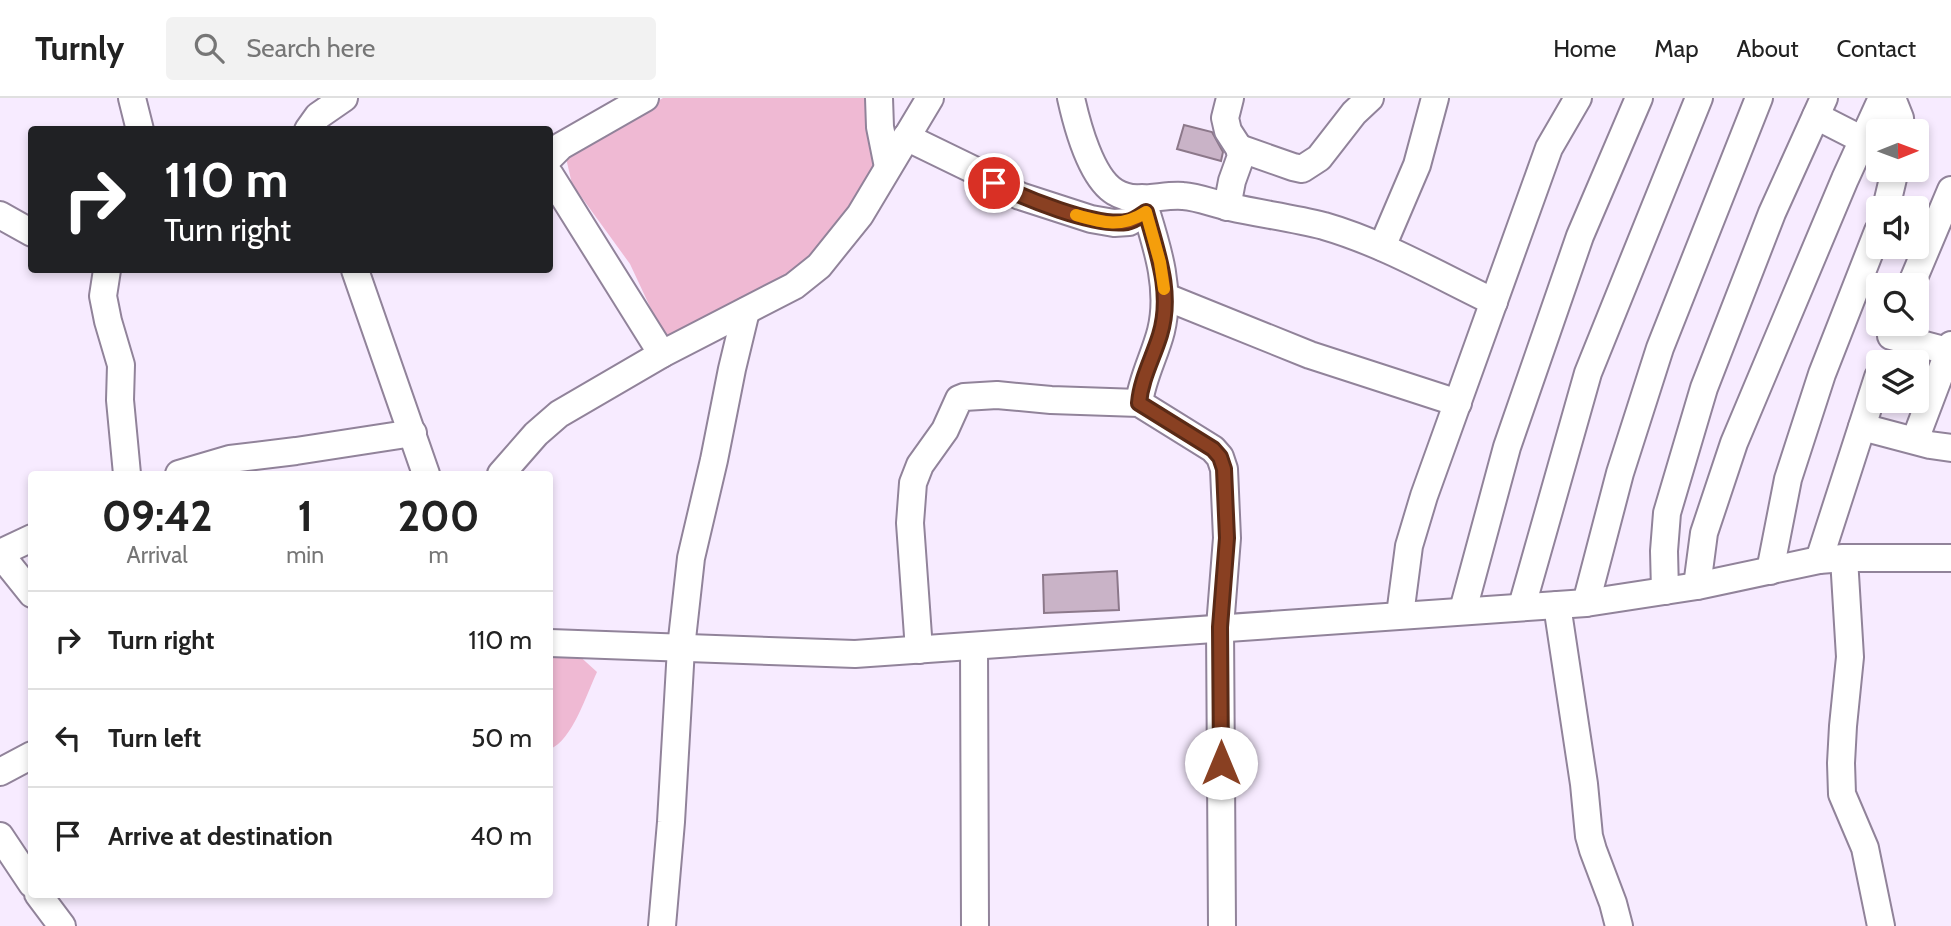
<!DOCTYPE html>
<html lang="en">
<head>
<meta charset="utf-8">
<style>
  body { margin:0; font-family:Cabin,sans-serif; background:#f2f2f2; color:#222; height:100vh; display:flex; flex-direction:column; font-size:26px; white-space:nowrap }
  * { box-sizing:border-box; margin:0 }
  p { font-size:23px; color:#767676 }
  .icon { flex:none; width:38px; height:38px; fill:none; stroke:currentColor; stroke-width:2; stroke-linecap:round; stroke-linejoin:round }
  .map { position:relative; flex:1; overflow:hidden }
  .drawer { position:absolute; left:28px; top:373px; width:525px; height:427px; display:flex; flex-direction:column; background:#fff; border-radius:7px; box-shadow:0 4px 10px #0003 }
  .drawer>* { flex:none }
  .guide { position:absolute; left:28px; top:28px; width:525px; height:147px; border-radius:7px; box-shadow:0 4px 10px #0003; background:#202124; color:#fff; overflow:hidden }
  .needle { width:46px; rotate:89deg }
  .controls { position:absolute; left:1866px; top:21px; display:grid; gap:14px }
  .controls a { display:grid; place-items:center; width:63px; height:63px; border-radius:7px; background:#fff; box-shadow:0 4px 10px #0003; font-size:35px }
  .pin { position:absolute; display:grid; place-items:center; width:60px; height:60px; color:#fff; margin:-30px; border:4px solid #fff; border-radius:50%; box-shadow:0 2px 7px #0007 }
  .me { position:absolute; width:77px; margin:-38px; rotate:0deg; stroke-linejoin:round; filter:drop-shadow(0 0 5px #0008) }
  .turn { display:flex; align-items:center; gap:24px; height:147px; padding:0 21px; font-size:32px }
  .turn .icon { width:91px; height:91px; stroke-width:2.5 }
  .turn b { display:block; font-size:49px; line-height:60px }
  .eta { display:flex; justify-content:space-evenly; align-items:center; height:119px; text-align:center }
  .eta b { font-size:42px; font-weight:800; line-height:49px }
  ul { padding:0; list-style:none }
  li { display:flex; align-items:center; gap:21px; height:98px; padding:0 21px; border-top:2px solid #e0e0e0 }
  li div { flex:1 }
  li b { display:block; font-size:26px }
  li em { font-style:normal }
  header { display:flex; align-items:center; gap:42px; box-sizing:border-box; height:98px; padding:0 35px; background:#fff; border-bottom:2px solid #e0e0e0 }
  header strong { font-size:33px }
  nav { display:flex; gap:38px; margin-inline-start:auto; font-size:24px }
  .search { width:490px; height:63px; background:#f2f2f2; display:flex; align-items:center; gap:18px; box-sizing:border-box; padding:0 24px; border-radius:7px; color:#767676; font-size:26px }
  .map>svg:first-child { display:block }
  .green { fill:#efb9d3 }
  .building { fill:#c9b3c7; stroke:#8c788a; stroke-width:2 }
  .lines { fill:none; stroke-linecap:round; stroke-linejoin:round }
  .street-casing { stroke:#91839a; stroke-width:30 }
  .street { stroke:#fff; stroke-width:26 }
  .route-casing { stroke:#592a16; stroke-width:18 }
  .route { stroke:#894022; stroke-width:12 }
  .slow { stroke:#f59e0b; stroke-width:12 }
</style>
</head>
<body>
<header>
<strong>Turnly</strong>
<div class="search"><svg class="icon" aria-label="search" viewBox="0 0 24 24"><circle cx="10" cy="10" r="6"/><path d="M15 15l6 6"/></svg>Search here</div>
<nav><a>Home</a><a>Map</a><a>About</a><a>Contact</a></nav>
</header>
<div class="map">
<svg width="1951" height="828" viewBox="0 0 1951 828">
  <rect width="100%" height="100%" fill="#f7ebff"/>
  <g class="green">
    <path d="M 663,0 L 881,0 L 868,101 L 808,177 L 666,243 L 630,166 L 572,86 L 566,60 L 581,48 Z"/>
    <path d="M 575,554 L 597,574 C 587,595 572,643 550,651 L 550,556 Z"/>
  </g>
  <g class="building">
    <path d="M 1184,27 L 1212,34 L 1223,54 L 1221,63 L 1177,51 Z"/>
    <path d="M 1117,473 L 1119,512 L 1044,515 L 1043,477 Z"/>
  </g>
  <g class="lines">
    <defs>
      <g id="street">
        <path d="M 132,0 L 140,32"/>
        <path d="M 879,0 L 880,29 L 888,69"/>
        <path d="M 1071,0 C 1077,27 1091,80 1115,94 C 1136,107 1161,96 1183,98 C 1199,99 1214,106 1230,109 C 1261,116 1293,120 1324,128 C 1383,145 1438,177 1494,204"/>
        <path d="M 1892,0 L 1900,20 L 1901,33"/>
        <path d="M 1816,18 L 1863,42"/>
        <path d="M 308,32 L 318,18 L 344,0"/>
        <path d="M 906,39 L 978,74 L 994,85 L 1020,98 L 1091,121 L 1114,125 L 1129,124 L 1146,114"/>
        <path d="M 1239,50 L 1293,69 L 1302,71 L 1319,60 L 1354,15 L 1370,0"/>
        <path d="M 550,59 L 561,48 L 645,0"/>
        <path d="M 550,77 L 662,256"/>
        <path d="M 1227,109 L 1232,83 L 1241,58 L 1239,50 L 1228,33 L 1225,20 L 1230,0"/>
        <path d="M 1886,110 L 1895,72"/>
        <path d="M 0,117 L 32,135"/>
        <path d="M 1382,149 L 1417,67 L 1435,0"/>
        <path d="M 107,172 L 103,198 L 108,223 L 121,267 L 120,302 L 127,376"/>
        <path d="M 355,172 L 426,376"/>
        <path d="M 1911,187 L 1951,92"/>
        <path d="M 1166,199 L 1310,257 L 1458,305"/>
        <path d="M 1891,238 L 1951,254"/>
        <path d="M 1139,305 C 1142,280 1155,257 1161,233 C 1172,188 1155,143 1142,100"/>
        <path d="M 1862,329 L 1930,347 L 1951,350"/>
        <path d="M 1915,342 L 1951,247"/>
        <path d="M 179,376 L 230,361 L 296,353 L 413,335"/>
        <path d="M 501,376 L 536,336 L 559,316 L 662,256 L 794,188 L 819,168 L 860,117 L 930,0"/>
        <path d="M 0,455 L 32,440"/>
        <path d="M 0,456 L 32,496"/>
        <path d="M 1844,460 L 1850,559 L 1843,628 L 1841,665 L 1842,696 L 1865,750 L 1881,828"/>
        <path d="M 1819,462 L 1878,279"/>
        <path d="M 1770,473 L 1788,381 L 1822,276 L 1878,133"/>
        <path d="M 1697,488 L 1704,435 L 1734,345 L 1845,81 L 1882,0"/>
        <path d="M 1665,493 L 1664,453 L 1667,415 L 1704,290 L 1772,115 L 1824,0"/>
        <path d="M 1586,505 L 1620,375 L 1660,250 L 1759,0"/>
        <path d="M 1557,507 L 1584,686 L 1589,738 L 1593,752 L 1613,805 L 1619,828"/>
        <path d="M 1522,508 L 1588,275 L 1699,0"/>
        <path d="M 1463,512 L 1507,349 L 1580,138 L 1639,0"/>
        <path d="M 1400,517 L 1409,448 L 1424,398 L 1549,50 L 1578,0"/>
        <path d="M 550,545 L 855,556 L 1586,505 L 1697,488 L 1819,462 L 1844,460 L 1951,460"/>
        <path d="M 974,548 L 975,828"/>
        <path d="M 919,552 L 910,425 L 913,385 L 920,367 L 945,332 L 959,301 L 964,299 L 997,297 L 1051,302 L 1139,305 L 1213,351 L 1220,359 L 1224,371 L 1227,440 L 1220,529 L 1222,828"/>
        <path d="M 0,674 L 32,657"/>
        <path d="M 0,738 L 32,786"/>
        <path d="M 38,796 L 62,828"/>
        <path d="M 662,828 L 671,724 L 681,550 L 691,460 L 714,362 L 732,271 L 746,213"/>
      </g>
    </defs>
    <use href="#street" class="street-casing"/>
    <use href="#street" class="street"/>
  </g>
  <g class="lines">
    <defs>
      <path id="route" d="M 994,85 C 1024,100 1094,129 1127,124 C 1134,123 1140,118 1146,114 C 1157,154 1173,195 1160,237 C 1153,260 1141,281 1139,305 L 1213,351 L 1220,359 L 1224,371 L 1227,440 L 1220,529 L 1221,665"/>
    </defs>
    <use href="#route" class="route-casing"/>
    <use href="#route" class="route"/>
    <path class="slow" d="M 1076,117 C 1103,125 1122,130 1146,114 L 1160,164 L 1164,191"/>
  </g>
</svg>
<div class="controls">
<a><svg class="needle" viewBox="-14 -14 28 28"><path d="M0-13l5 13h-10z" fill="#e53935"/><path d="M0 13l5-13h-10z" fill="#767676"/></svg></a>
<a><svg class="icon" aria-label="sound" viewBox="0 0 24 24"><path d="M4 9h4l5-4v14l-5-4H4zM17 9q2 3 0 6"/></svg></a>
<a><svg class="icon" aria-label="search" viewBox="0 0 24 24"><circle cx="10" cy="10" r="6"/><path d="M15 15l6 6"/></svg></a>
<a><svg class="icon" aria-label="layers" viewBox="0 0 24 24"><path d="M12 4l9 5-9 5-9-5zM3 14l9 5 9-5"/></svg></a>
</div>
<div class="pin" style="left:994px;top:85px;background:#d93025"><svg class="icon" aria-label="arrive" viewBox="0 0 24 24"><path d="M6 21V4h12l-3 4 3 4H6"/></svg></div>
<svg class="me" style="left:1221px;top:665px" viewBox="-20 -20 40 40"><circle r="19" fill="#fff"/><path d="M0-13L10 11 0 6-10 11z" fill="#894022"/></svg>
<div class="guide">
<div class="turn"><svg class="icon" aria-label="right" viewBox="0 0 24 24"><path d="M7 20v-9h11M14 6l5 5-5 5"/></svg><div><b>110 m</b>Turn right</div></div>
</div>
<section class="drawer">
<div class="eta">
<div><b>09:42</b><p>Arrival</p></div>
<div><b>1</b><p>min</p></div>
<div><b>200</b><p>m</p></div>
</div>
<ul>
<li><svg class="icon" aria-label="right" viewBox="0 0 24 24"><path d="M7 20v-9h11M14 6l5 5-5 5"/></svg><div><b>Turn right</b></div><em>110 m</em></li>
<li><svg class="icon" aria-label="left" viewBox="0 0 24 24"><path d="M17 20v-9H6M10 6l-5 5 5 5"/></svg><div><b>Turn left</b></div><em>50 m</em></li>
<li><svg class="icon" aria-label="arrive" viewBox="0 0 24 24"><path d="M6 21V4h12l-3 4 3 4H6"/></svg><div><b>Arrive at destination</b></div><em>40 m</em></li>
</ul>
</section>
</div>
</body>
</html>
